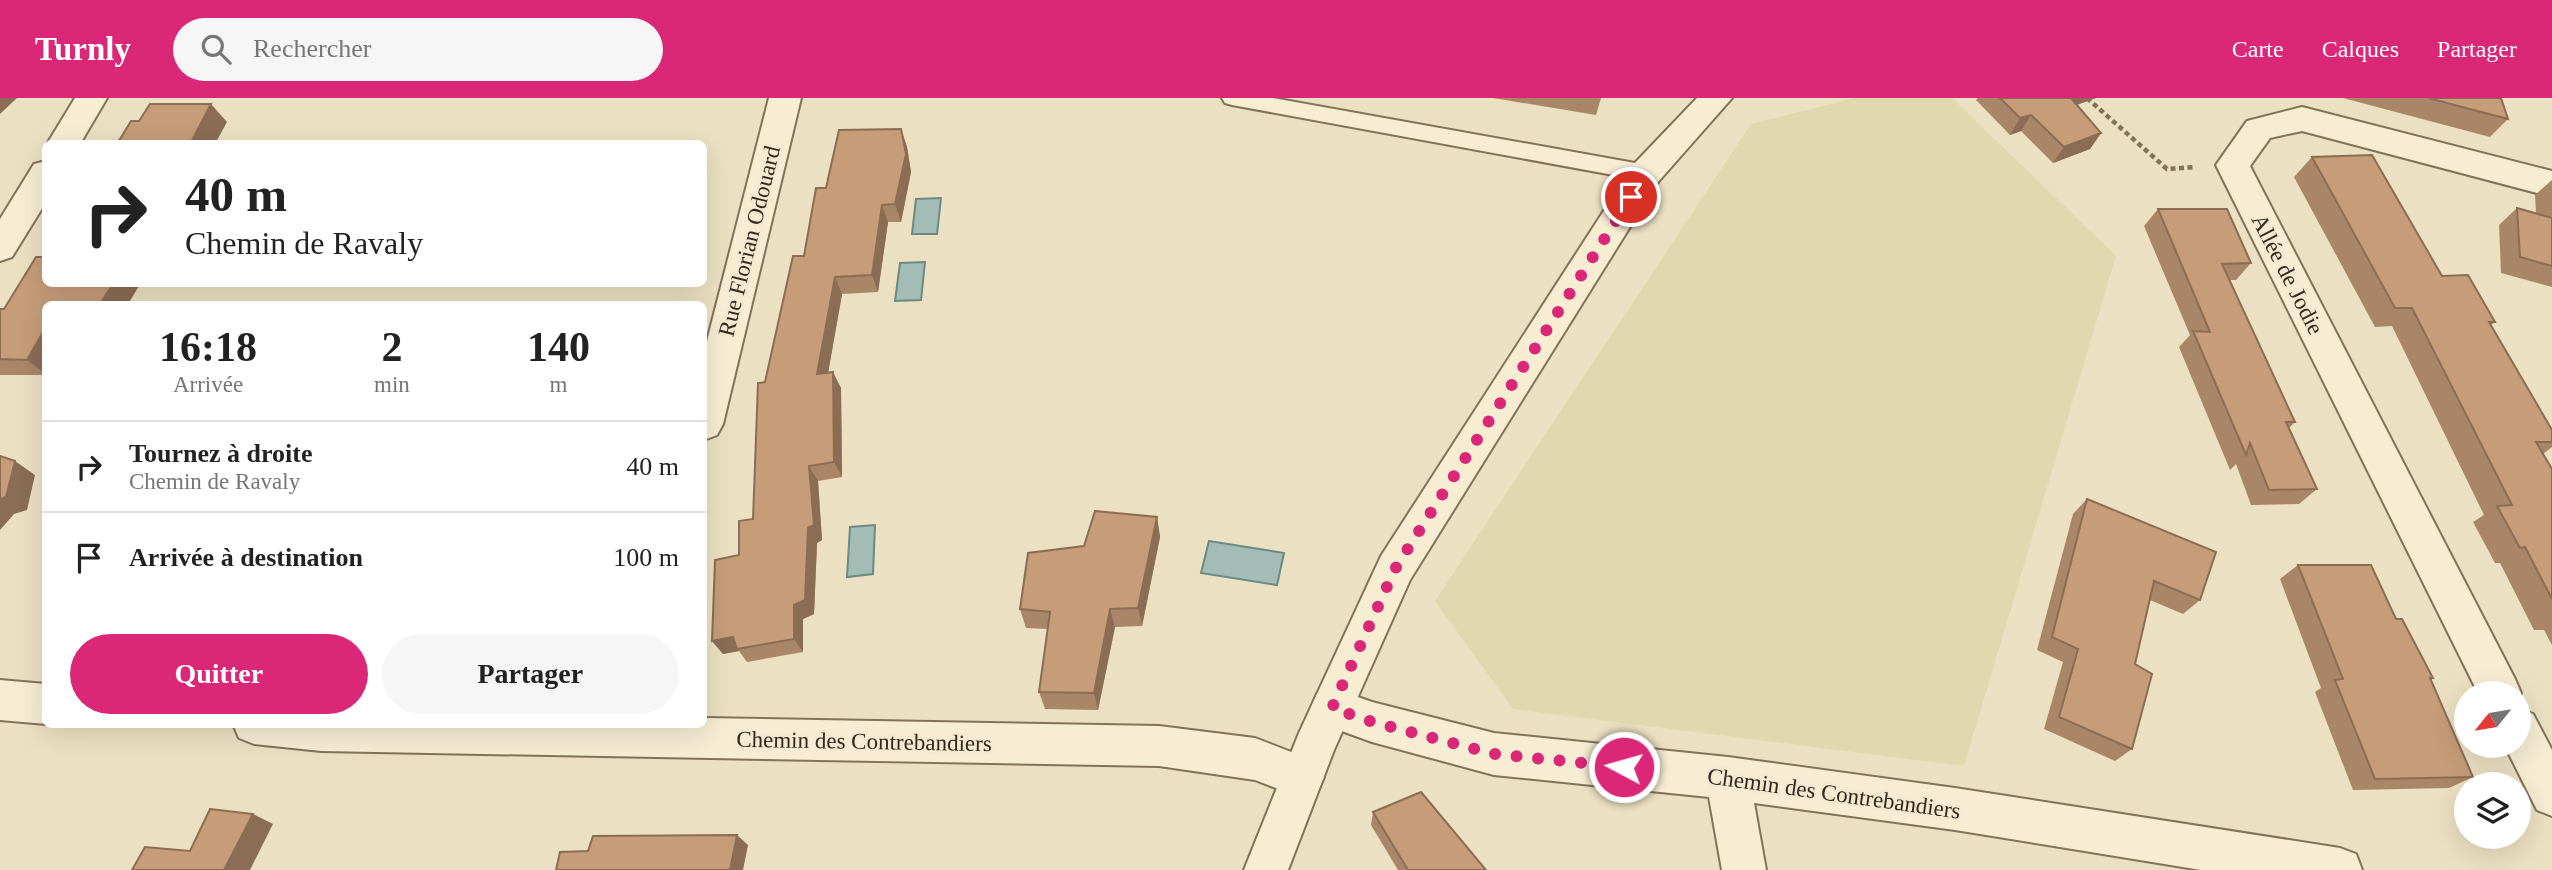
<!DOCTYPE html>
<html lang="fr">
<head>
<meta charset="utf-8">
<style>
  body { margin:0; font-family:Georgia,serif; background:#f6f6f6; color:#222; height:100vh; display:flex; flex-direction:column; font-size:26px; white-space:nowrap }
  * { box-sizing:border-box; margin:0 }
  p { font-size:23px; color:#767676 }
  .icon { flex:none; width:38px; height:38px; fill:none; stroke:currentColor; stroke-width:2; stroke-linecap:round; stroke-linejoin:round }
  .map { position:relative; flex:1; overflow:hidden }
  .drawer { position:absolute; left:42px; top:203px; width:665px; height:427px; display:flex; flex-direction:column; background:#fff; border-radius:10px; box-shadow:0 7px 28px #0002 }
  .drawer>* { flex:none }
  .hud { position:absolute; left:42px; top:42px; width:665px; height:147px; border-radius:10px; box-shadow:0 7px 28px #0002; background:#fff; color:#222; overflow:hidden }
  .needle { width:46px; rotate:240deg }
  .fabs { position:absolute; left:2454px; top:583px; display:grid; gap:14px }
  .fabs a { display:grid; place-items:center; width:77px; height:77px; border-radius:50%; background:#fff; box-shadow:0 7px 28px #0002; font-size:35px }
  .pin { position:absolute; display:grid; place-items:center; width:60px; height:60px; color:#fff; margin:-30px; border:4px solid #fff; border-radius:50%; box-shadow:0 2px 7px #0007 }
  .me { position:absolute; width:77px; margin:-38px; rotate:276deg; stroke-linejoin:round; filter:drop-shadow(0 0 5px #0008) }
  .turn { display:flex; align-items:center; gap:24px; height:147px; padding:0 28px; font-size:32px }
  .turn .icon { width:91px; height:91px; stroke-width:2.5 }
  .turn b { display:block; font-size:49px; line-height:60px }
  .eta { display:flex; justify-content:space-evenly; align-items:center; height:119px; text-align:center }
  .eta b { font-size:42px; font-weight:800; line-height:49px }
  .action { display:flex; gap:14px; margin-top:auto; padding:14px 28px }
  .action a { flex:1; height:80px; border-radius:42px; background:#db2777; color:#fff; font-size:28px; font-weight:800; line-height:80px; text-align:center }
  .action a+a { background:#f6f6f6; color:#222 }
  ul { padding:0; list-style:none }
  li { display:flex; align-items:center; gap:21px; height:91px; padding:0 28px; border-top:2px solid #e0e0e0 }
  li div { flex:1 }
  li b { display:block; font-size:26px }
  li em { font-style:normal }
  header { display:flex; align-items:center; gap:42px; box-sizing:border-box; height:98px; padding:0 35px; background:#db2777; color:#fff }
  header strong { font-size:33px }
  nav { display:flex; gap:38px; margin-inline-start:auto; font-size:24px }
  .search { width:490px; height:63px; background:#f6f6f6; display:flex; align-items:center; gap:18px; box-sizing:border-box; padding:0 24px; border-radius:38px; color:#767676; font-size:26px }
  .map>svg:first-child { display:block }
  .farmland { fill:#e0d9af }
  .water { fill:#a3bdb6; stroke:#6b8a84; stroke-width:2 }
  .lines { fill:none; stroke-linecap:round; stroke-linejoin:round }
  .service-casing { stroke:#83715a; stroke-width:4 }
  .minor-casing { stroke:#83715a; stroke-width:4 }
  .tertiary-casing { stroke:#83715a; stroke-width:4 }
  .path { stroke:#83715a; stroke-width:4.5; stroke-dasharray:5 3.5; stroke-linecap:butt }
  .service { fill:#f6edd3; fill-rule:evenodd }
  .minor { fill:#f6edd3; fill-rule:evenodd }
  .tertiary { fill:#f6edd3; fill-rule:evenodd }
  .wall { fill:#aa8668 }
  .shaded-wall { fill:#8b6d55 }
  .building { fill:#c69c79; stroke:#8b6d55; stroke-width:2 }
  .route { stroke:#db2777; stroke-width:12; stroke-dasharray:0 21.6 }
  .labels { text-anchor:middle; stroke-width:5; stroke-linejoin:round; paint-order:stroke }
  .street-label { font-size:23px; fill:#33291d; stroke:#f3ead0 }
</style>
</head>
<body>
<header>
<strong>Turnly</strong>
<div class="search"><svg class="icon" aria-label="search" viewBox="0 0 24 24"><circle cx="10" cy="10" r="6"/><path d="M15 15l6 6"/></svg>Rechercher</div>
<nav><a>Carte</a><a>Calques</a><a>Partager</a></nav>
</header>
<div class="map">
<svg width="2552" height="772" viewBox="0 0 2552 772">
  <rect width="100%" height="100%" fill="#ebe0c1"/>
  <path class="farmland" d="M 1854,0 L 1952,0 L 2116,158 L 1964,668 L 1513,611 L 1435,503 L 1751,26 Z"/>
  <g class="water">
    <path d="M 941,100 L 937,136 L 912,136 L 916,101 Z"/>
    <path d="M 925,164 L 921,202 L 895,203 L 900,165 Z"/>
    <path d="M 875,427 L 873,476 L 847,479 L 850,429 Z"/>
    <path d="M 1209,443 L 1284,455 L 1277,487 L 1201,475 Z"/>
  </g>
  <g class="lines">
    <defs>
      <path id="service" d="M 1222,0 L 1273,0 L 1646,67 L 1654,69 L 1657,75 L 1654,81 L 1646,83 L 1232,7 L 1225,5 Z"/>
      <g id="minor">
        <path d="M 75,0 L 107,0 L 80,46 L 47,46 Z"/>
        <path d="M 769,0 L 801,0 L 723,326 L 717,337 L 704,342 L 704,255 Z"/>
        <path d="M 2302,9 L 2552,73 L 2552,99 L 2302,33 L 2270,40 L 2250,68 L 2515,581 L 2521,595 L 2518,601 L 2518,595 L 2478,595 L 2216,67 L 2247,23 Z"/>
        <path d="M 46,63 L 46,104 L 12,159 L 0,163 L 0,121 L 34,66 Z"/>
        <path d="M 0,582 L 46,586 L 46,626 L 0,622 Z"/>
        <path d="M 1332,590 L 1372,604 L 1494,635 L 1728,659 L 1955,690 L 2340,750 L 2356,756 L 2362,772 L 2201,772 L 1955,732 L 1754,705 L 1766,772 L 1722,772 L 1709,699 L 1494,677 L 1372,644 L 1317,624 L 1311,610 L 1317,596 Z"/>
        <path d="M 2518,610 L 2533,616 L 2552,652 L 2552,718 L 2537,712 L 2505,648 L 2518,648 Z"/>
        <path d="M 704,620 L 1159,628 L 1255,640 L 1317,664 L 1324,679 L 1317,694 L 1302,700 L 1255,682 L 1159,668 L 321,653 L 254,646 L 239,640 L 233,626 L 704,626 Z"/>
      </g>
      <path id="tertiary" d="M 1697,0 L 1732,0 L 1658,84 L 1410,482 L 1334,652 L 1288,772 L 1244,772 L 1299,635 L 1381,458 L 1634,66 Z"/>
    </defs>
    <use href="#service" class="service-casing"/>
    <use href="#minor" class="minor-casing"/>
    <use href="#tertiary" class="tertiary-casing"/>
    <path class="path" d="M 2087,0 L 2167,71 L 2196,69"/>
    <use href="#service" class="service"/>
    <use href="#minor" class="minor"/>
    <use href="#tertiary" class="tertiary"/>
  </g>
  <g class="wall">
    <path d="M 1493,0 L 1601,0 L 1596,17 Z"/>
    <path d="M 1978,0 L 2096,0 L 2077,7 L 2101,35 L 2090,51 L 2053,65 L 2021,33 L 2010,37 L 1976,2 Z"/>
    <path d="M 2343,0 L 2501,0 L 2508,21 L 2490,39 Z"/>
    <path d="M 901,31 L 907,49 L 911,74 L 901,124 L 888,124 L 878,194 L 842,196 L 828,275 L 841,290 L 842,379 L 818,383 L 822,442 L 817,445 L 814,516 L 803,521 L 803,554 L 747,564 L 739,553 L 723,556 L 712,543 L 739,457 L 753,421 L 765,284 L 826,90 Z"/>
    <path d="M 2312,59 L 2442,178 L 2495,224 L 2491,227 L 2552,332 L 2552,349 L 2543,356 L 2552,371 L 2552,547 L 2544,532 L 2534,532 L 2500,465 L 2495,465 L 2473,424 L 2484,417 L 2392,228 L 2375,229 L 2294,79 Z"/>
    <path d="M 2552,82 L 2552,189 L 2501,175 L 2499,127 L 2517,110 L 2536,115 L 2535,97 Z"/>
    <path d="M 2158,111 L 2251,165 L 2236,182 L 2229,182 L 2295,324 L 2289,330 L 2317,391 L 2299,406 L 2251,407 L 2236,366 L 2230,372 L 2179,249 L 2190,237 L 2144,128 Z"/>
    <path d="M 46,186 L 140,186 L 128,206 L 46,206 L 46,277 L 0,277 L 0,211 L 4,211 Z"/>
    <path d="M 2087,401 L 2200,502 L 2183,516 L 2150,502 L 2135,566 L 2132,651 L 2115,663 L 2044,631 L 2063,564 L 2037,552 L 2073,416 Z"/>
    <path d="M 1157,419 L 1160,439 L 1142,528 L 1115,529 L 1098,612 L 1045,611 L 1039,594 L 1048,531 L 1026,530 L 1020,511 L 1084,448 Z"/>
    <path d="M 2298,467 L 2396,521 L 2433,580 L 2431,582 L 2473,679 L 2449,690 L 2353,692 L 2315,594 L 2321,590 L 2280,481 Z"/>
    <path d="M 1373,714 L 1486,772 L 1398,772 L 1371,727 Z"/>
  </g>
  <g class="shaded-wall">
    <path d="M 0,0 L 17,0 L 0,16 Z"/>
    <path d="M 2066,0 L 2096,0 L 2058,13 Z"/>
    <path d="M 211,6 L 227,24 L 215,46 L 190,46 Z"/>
    <path d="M 2031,17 L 2021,33 L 2010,37 L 2020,20 Z"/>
    <path d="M 901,31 L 907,49 L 911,74 L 901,124 L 895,106 Z"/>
    <path d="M 2101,35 L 2090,51 L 2053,65 L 2064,49 Z"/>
    <path d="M 882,107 L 888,124 L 878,194 L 872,177 Z"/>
    <path d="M 835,179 L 842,196 L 825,292 L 817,276 Z"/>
    <path d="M 113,186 L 140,186 L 128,206 L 100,206 Z"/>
    <path d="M 46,229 L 46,276 L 27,262 Z"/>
    <path d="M 833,274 L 841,290 L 842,379 L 834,364 Z"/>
    <path d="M 15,363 L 35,377 L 27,412 L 14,416 L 0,432 L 0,401 Z"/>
    <path d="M 809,368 L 818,383 L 822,442 L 817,445 L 814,516 L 803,521 L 803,554 L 794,541 L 794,507 Z"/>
    <path d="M 1157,419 L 1160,439 L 1142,528 L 1138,510 Z"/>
    <path d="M 1110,511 L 1115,529 L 1098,612 L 1094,595 Z"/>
    <path d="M 733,539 L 737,551 L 739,553 L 723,556 L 712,543 Z"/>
    <path d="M 253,716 L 273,726 L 250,772 L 224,772 Z"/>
    <path d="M 737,737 L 748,747 L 743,772 L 730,772 Z"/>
  </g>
  <g class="building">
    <path d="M 2000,0 L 2071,0 L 2101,35 L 2064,49 L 2031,17 L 2020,20 Z"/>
    <path d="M 2428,0 L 2501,0 L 2508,21 Z"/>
    <path d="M 150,6 L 211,6 L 190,46 L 117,46 L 131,23 L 139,23 Z"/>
    <path d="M 901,31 L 906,56 L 895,106 L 882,107 L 872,177 L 835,179 L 817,276 L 833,274 L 834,364 L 809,368 L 814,427 L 808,430 L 805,502 L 794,507 L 794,541 L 737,551 L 733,539 L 712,543 L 715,462 L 739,457 L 739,423 L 753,421 L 758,285 L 765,284 L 793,158 L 804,158 L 816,90 L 826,90 L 839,32 Z"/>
    <path d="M 2372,57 L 2442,178 L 2468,177 L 2495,224 L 2489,224 L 2552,332 L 2552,344 L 2536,344 L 2552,371 L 2552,501 L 2525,449 L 2520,450 L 2497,408 L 2512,407 L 2412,210 L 2395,210 L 2312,59 Z"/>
    <path d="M 2517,110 L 2552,120 L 2552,168 L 2520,159 Z"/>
    <path d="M 2158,111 L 2227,111 L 2251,165 L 2222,166 L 2295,324 L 2286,324 L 2317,391 L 2269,392 L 2250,345 L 2246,357 L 2193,233 L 2210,234 Z"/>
    <path d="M 36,159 L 46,159 L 46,186 L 113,186 L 100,206 L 46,206 L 46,229 L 27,262 L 0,261 L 0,211 L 4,211 Z"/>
    <path d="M 0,358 L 15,363 L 6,399 L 0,401 Z"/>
    <path d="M 2087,401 L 2216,454 L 2200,502 L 2154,483 L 2135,566 L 2152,576 L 2132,651 L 2059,619 L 2078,551 L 2052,539 Z"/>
    <path d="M 1095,413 L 1157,419 L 1138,510 L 1110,511 L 1094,595 L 1039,594 L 1050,514 L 1020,511 L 1028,455 L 1084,448 Z"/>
    <path d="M 2298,467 L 2371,467 L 2396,521 L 2402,521 L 2433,580 L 2430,580 L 2473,679 L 2375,681 L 2335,582 L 2343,581 Z"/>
    <path d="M 1421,694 L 1486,772 L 1408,772 L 1373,714 Z"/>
    <path d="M 210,711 L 253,716 L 224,772 L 132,772 L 145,749 L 190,753 Z"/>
    <path d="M 737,737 L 730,772 L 556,772 L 560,754 L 588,753 L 593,738 Z"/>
  </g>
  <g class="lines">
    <path class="route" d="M 1624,669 L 1494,656 L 1373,624 L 1332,610 L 1395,471 L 1631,99"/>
  </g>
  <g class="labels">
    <g class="street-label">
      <text transform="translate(749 143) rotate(-76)" y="8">Rue Florian Odouard</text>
      <text transform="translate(2288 176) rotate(63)" y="8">Allée de Jodie</text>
      <text transform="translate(864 643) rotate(1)" y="8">Chemin des Contrebandiers</text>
      <text transform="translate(1834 695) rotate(8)" y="8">Chemin des Contrebandiers</text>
    </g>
  </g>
</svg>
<div class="fabs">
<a><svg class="needle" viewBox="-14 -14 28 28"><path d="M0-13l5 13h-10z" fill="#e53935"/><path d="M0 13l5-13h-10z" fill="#767676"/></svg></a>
<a><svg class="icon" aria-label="layers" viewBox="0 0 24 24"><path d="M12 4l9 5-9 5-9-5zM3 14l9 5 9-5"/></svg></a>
</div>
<div class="pin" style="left:1631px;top:99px;background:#d93025"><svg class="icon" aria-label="arrive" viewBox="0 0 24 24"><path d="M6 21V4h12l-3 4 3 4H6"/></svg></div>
<svg class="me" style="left:1624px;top:669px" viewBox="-20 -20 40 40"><circle r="17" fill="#db2777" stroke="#fff" stroke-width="3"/><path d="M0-11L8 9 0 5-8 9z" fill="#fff"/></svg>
<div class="hud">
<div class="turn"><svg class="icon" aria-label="right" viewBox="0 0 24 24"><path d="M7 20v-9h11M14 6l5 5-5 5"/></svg><div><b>40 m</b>Chemin de Ravaly</div></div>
</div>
<section class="drawer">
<div class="eta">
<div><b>16:18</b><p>Arrivée</p></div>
<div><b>2</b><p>min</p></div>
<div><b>140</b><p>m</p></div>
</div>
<ul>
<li><svg class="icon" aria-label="right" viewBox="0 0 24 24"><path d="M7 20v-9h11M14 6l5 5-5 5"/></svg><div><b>Tournez à droite</b><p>Chemin de Ravaly</p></div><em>40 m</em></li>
<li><svg class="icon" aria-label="arrive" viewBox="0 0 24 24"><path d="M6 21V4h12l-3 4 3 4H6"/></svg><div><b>Arrivée à destination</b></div><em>100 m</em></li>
</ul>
<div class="action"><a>Quitter</a><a>Partager</a></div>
</section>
</div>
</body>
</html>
